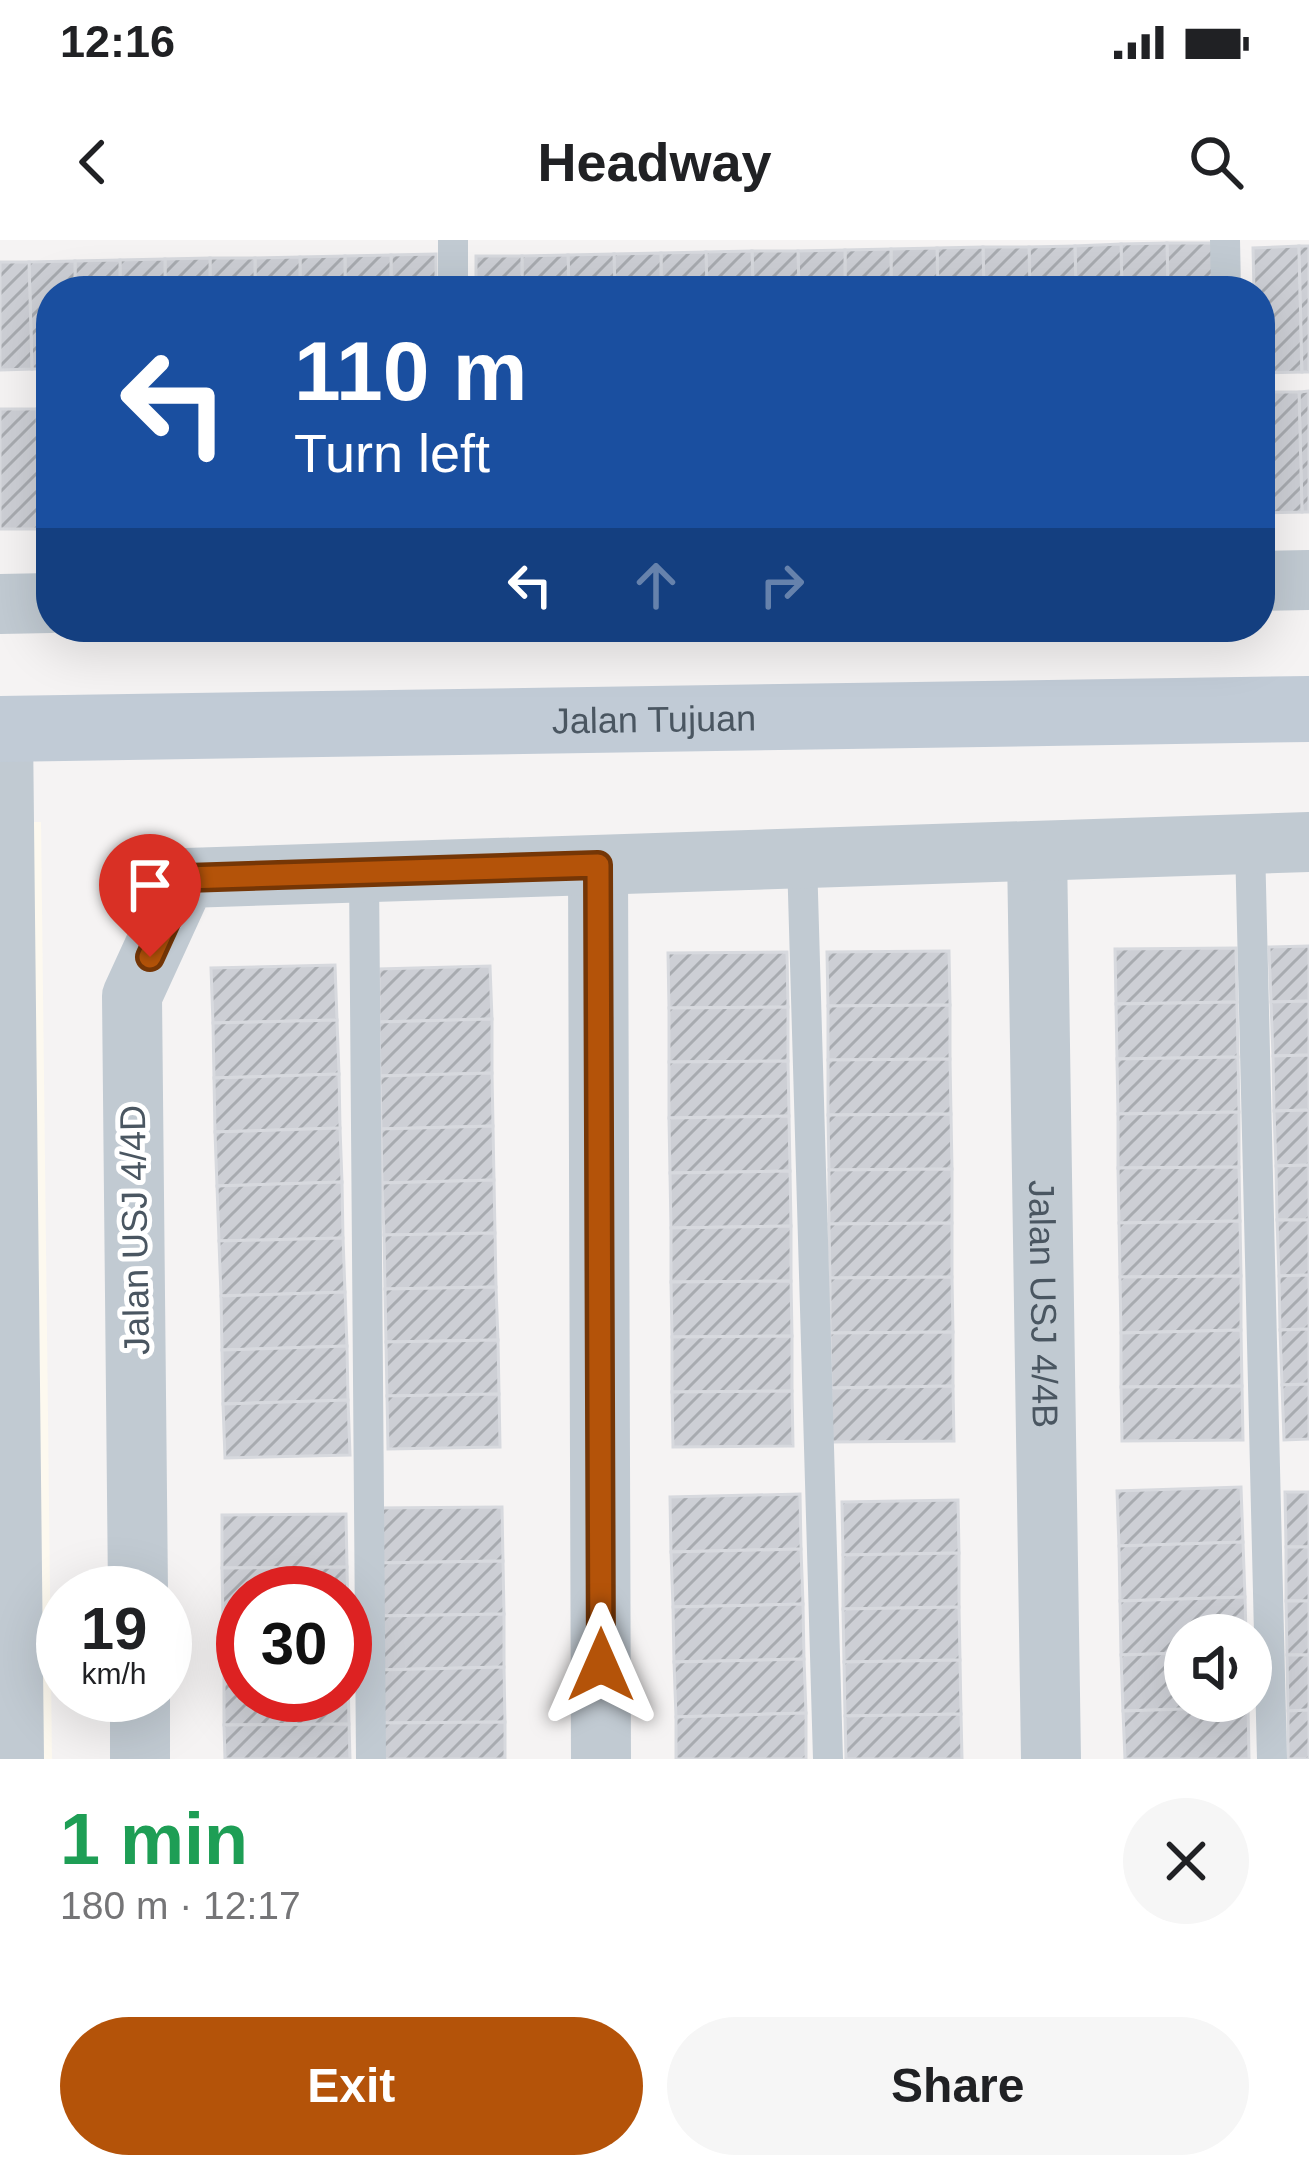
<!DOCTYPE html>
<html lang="en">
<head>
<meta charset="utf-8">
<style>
  body { margin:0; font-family:Helvetica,sans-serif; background:#f6f6f6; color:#202124; height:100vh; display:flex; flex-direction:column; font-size:45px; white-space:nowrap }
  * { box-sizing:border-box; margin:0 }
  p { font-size:39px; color:#757577 }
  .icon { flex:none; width:66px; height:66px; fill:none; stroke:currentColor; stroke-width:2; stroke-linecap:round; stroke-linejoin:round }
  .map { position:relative; height:1519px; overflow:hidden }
  .drawer { display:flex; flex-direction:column; background:#fff; flex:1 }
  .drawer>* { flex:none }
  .guide { position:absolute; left:36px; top:36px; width:1239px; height:366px; border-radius:48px; box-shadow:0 12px 48px #0002; background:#1a4fa0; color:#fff; overflow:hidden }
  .fabs { position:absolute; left:1164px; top:1374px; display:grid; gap:24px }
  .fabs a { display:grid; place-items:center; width:108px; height:108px; border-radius:50%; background:#fff; box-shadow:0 12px 48px #0002; font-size:60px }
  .speed { position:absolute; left:36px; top:1326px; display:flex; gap:24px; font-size:60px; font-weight:700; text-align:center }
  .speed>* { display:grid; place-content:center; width:156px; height:156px; border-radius:50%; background:#fff; box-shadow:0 12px 48px #0002; line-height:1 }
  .speed small { font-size:30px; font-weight:400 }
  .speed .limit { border:18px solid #d22; background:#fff; color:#111 }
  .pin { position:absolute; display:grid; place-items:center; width:102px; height:102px; color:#fff; margin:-123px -51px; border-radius:50% 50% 50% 0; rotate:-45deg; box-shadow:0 0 12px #0007 }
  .pin .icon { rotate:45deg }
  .me { position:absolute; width:132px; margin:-66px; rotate:0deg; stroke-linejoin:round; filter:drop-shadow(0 0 9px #0008) }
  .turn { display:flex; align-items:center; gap:42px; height:252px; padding:0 60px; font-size:54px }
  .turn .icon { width:156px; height:156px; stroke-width:2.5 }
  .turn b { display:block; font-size:84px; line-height:102px }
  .lanes { display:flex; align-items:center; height:114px; padding:0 60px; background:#0003; justify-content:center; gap:60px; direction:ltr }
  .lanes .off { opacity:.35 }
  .round { display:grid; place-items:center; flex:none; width:126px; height:126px; border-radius:63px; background:#f6f6f6 }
  .head { display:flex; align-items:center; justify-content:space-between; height:204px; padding:0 60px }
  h1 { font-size:72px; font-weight:600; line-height:90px; color:#1e9e55 }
  .cta { display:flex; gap:24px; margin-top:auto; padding:24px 60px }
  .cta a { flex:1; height:138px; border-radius:72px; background:#b45309; color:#fff; font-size:48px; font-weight:600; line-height:138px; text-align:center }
  .cta a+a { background:#f6f6f6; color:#202124 }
  .status { display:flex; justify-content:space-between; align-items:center; height:84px; padding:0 60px; background:#fff; direction:ltr }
  .status svg { height:33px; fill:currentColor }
  header { display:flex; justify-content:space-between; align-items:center; height:156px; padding:0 60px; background:#fff; font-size:54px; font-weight:600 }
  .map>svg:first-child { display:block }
  .commercial { fill:#fdf9ef }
  .building { fill:url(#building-hatch); stroke:#d7d9de; stroke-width:3 }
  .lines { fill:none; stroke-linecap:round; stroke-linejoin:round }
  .lane { stroke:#c1cad2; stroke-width:30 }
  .street { stroke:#c1cad2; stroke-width:60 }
  .secondary { stroke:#c1cbd6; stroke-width:66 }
  .route-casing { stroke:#753606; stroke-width:30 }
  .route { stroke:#b45309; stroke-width:21 }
  .labels { text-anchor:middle; stroke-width:10; stroke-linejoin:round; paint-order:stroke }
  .street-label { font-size:36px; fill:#4a5661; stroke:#fff }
</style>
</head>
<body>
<div class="status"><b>12:16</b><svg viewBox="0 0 49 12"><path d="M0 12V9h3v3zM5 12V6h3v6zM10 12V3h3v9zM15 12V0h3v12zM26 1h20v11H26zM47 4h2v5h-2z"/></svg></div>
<header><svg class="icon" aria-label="back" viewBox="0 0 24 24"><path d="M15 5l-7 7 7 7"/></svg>Headway<svg class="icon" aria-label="search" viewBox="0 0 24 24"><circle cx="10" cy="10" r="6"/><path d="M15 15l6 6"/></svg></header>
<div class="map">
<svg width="1309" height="1519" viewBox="0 0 1309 1519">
  <defs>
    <pattern id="building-hatch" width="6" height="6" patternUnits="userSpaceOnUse" patternTransform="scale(3)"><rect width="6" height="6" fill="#cdcfd5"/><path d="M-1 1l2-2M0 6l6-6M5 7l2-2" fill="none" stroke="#a8abb0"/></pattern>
  </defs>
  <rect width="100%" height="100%" fill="#f5f3f3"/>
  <path class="commercial" d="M 0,582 L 41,582 L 52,1519 L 0,1519 Z"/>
  <g class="building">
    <path d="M 1167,3 L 1214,3 L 1214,51 L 1168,51 Z"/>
    <path d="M 1167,3 L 1168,51 L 1122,51 L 1121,4 Z"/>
    <path d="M 1121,4 L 1122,51 L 1076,51 L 1075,6 Z"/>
    <path d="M 1075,6 L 1076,51 L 1030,51 L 1029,7 Z"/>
    <path d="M 1299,6 L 1302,132 L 1260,133 L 1260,51 L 1254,51 L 1253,8 Z"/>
    <path d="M 1299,6 L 1309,6 L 1309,132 L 1302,132 Z"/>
    <path d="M 983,7 L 1029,7 L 1030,51 L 984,51 Z"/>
    <path d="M 983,7 L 984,51 L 938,51 L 937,8 Z"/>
    <path d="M 937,8 L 938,51 L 891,51 L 891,9 Z"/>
    <path d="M 891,9 L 891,51 L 845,51 L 845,10 Z"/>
    <path d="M 845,10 L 845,51 L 799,51 L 798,11 Z"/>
    <path d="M 752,11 L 798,11 L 799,51 L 753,51 Z"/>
    <path d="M 752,11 L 753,51 L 707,51 L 706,12 Z"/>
    <path d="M 706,12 L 707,51 L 661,51 L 661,13 Z"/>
    <path d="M 661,13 L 661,51 L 615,51 L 614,14 Z"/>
    <path d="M 436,14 L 436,51 L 391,51 L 391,15 Z"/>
    <path d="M 614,14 L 615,51 L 569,51 L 568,15 Z"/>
    <path d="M 391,15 L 391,51 L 345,51 L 345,16 Z"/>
    <path d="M 568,15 L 569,51 L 522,51 L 522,16 Z"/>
    <path d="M 345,16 L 345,51 L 300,51 L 300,17 Z"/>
    <rect x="476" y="16" width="46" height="35"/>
    <path d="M 300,17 L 300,51 L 255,51 L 255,18 Z"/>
    <rect x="210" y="18" width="45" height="33"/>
    <path d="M 210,18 L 210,51 L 165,51 L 165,19 Z"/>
    <path d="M 165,19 L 165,51 L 120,51 L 120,20 Z"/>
    <path d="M 120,20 L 120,51 L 75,51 L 75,21 Z"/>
    <path d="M 75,21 L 75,51 L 51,51 L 51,129 L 32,129 L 29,22 Z"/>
    <path d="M 0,22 L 29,22 L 32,129 L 0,130 Z"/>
    <path d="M 1309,151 L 1309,272 L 1302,272 L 1299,152 Z"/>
    <path d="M 1260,152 L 1299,152 L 1302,272 L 1260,273 Z"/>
    <path d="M 51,168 L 51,289 L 39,289 L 37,169 Z"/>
    <path d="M 0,169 L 37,169 L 39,289 L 0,289 Z"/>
    <path d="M 1309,706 L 1309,761 L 1271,762 L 1269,707 Z"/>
    <path d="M 1236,708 L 1237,762 L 1116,764 L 1115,709 Z"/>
    <path d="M 949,711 L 950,765 L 828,766 L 827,712 Z"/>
    <path d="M 787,712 L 788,767 L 669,768 L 668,713 Z"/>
    <path d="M 335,725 L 337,780 L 213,783 L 211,728 Z"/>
    <path d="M 490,726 L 492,779 L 379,782 L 379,729 Z"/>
    <path d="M 1309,761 L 1309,815 L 1273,816 L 1271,762 Z"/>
    <path d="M 1237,762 L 1238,817 L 1117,819 L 1116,764 Z"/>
    <path d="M 950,765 L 950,819 L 828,820 L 828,766 Z"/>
    <path d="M 788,767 L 788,821 L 669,822 L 669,768 Z"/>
    <path d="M 492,779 L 492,833 L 380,836 L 379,782 Z"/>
    <path d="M 337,780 L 339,834 L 214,838 L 213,783 Z"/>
    <path d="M 1309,815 L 1309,870 L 1274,871 L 1273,816 Z"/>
    <path d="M 1238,817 L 1239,872 L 1118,874 L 1117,819 Z"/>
    <path d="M 950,819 L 951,874 L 828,875 L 828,820 Z"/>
    <path d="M 788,821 L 789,876 L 669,878 L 669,822 Z"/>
    <path d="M 492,833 L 493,886 L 381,889 L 380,836 Z"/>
    <path d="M 339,834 L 340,888 L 215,892 L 214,838 Z"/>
    <path d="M 1309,870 L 1309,925 L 1276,926 L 1274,871 Z"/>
    <path d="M 1239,872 L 1239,927 L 1118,928 L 1118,874 Z"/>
    <path d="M 951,874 L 952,929 L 829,930 L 828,875 Z"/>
    <path d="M 789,876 L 790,931 L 670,933 L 669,878 Z"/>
    <path d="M 493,886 L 494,940 L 382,943 L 381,889 Z"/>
    <path d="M 340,888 L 342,942 L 217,946 L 215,892 Z"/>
    <path d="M 1309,925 L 1309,980 L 1277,980 L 1276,926 Z"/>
    <path d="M 1239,927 L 1240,981 L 1119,983 L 1118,928 Z"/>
    <path d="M 952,929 L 952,983 L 829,984 L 829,930 Z"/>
    <path d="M 790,931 L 791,986 L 671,988 L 670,933 Z"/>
    <path d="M 494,940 L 495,993 L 384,995 L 382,943 Z"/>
    <path d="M 342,942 L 343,998 L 219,1001 L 217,946 Z"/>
    <path d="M 1277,980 L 1309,980 L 1309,1035 L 1279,1036 Z"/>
    <path d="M 1240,981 L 1241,1036 L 1120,1037 L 1119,983 Z"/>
    <path d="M 952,983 L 952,1037 L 830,1038 L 829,984 Z"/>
    <path d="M 791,986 L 791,1041 L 671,1042 L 671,988 Z"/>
    <path d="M 495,993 L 496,1047 L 385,1049 L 384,995 Z"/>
    <path d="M 343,998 L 345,1052 L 221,1056 L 219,1001 Z"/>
    <path d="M 1309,1035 L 1309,1089 L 1280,1090 L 1279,1036 Z"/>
    <path d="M 1241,1036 L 1241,1090 L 1121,1093 L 1120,1037 Z"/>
    <path d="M 952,1037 L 953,1092 L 830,1093 L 830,1038 Z"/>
    <path d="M 791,1041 L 792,1096 L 672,1097 L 671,1042 Z"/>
    <path d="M 496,1047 L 498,1100 L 386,1102 L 385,1049 Z"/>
    <path d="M 345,1052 L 347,1106 L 222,1110 L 221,1056 Z"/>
    <path d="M 1309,1089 L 1309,1144 L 1282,1145 L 1280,1090 Z"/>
    <path d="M 1241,1090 L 1242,1146 L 1121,1147 L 1121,1093 Z"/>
    <path d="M 953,1092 L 953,1146 L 831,1148 L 830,1093 Z"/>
    <path d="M 792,1096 L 792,1151 L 672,1152 L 672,1097 Z"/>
    <path d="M 498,1100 L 499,1154 L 387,1156 L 386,1102 Z"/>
    <path d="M 347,1106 L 348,1160 L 223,1164 L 222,1110 Z"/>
    <path d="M 1309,1144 L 1309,1199 L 1284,1200 L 1282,1145 Z"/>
    <path d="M 953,1146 L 954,1201 L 831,1202 L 831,1148 Z"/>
    <path d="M 1242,1146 L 1243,1200 L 1122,1201 L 1121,1147 Z"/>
    <path d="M 792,1151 L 793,1206 L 673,1207 L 672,1152 Z"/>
    <path d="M 499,1154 L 500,1207 L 388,1209 L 387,1156 Z"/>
    <path d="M 348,1160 L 350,1215 L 225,1218 L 223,1164 Z"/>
    <path d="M 1241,1247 L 1243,1302 L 1119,1306 L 1117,1251 Z"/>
    <path d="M 1285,1252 L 1309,1252 L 1309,1307 L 1286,1307 Z"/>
    <path d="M 800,1254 L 801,1309 L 671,1312 L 670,1257 Z"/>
    <path d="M 958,1260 L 959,1313 L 843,1315 L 842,1262 Z"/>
    <path d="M 502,1267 L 503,1321 L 376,1323 L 375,1268 Z"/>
    <path d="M 346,1274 L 347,1327 L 222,1328 L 222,1275 Z"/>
    <path d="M 1243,1302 L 1245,1357 L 1120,1361 L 1119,1306 Z"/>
    <rect x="1286" y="1307" width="23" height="54"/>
    <path d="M 801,1309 L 803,1364 L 673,1367 L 671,1312 Z"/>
    <path d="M 959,1313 L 959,1367 L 843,1369 L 843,1315 Z"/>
    <path d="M 503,1321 L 504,1374 L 377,1376 L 376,1323 Z"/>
    <path d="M 347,1327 L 348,1379 L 345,1379 L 345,1353 L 243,1353 L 243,1380 L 223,1381 L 222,1328 Z"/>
    <path d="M 1245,1357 L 1246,1395 L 1185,1395 L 1185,1413 L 1121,1415 L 1120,1361 Z"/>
    <path d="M 1286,1361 L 1309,1361 L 1309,1415 L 1287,1415 Z"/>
    <path d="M 803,1364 L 804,1419 L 674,1422 L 673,1367 Z"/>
    <path d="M 959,1367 L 960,1420 L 844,1422 L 843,1369 Z"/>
    <path d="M 504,1374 L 504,1427 L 378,1430 L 377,1376 Z"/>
    <path d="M 243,1380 L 243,1432 L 224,1432 L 223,1381 Z"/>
    <path d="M 1185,1413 L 1185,1461 L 1248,1461 L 1248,1467 L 1123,1471 L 1121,1415 Z"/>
    <path d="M 1287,1415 L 1309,1415 L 1309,1470 L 1288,1471 Z"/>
    <path d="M 804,1419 L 806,1473 L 676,1477 L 674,1422 Z"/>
    <path d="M 960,1420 L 961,1474 L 845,1476 L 844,1422 Z"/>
    <path d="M 504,1427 L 505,1482 L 378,1483 L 378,1430 Z"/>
    <path d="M 345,1431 L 348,1431 L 349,1484 L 224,1485 L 224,1432 L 243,1432 L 243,1455 L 345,1455 Z"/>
    <path d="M 1248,1467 L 1249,1519 L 1125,1519 L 1123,1471 Z"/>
    <path d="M 1309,1470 L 1309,1519 L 1288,1519 L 1288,1471 Z"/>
    <path d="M 806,1473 L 806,1519 L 676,1519 L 676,1477 Z"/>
    <path d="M 961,1474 L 962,1519 L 846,1519 L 845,1476 Z"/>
    <path d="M 505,1482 L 505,1519 L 378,1519 L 378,1483 Z"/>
    <path d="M 349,1484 L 350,1519 L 225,1519 L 224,1485 Z"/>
  </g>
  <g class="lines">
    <g class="lane">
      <path d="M 453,0 L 453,51"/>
      <path d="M 1225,0 L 1226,51"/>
      <path d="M 1250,604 L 1272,1519"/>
      <path d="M 802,619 L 828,1519"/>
      <path d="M 364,632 L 371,1519"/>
    </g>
    <g class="street">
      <path d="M 1260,341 L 1309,340"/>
      <path d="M 0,364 L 51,363"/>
      <path d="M 3,489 L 14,1519"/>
      <path id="s1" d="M 1037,611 L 1051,1519"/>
      <path d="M 598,625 L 601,1519"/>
      <path d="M 138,1353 L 132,756 L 186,638 L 1309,602"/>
      <path d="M 140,1455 L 140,1519"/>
    </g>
    <path class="secondary" id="s2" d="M 0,489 L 1309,469"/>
  </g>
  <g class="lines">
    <defs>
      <path id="route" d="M 150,717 L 186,638 L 598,625 L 601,1425"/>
    </defs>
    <use href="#route" class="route-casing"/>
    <use href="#route" class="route"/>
  </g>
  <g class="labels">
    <g class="street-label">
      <text dy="13" stroke="none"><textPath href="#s2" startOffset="654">Jalan Tujuan</textPath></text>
      <text transform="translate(134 990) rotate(-91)" y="13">Jalan USJ 4/4D</text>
      <text dy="13" stroke="none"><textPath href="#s1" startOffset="453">Jalan USJ 4/4B</textPath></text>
    </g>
  </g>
</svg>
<div class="fabs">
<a><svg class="icon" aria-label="sound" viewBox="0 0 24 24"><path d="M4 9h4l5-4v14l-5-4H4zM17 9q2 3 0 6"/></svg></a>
</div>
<div class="speed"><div>19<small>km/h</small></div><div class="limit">30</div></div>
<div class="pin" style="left:150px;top:717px;background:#d93025"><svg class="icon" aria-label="arrive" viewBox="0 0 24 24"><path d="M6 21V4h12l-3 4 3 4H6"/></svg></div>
<svg class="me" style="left:601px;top:1425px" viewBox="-20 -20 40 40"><path d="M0-17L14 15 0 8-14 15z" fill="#b45309" stroke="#fff" stroke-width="4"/></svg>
<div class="guide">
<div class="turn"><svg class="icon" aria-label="left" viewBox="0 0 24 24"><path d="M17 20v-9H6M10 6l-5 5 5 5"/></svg><div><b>110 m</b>Turn left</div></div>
<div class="lanes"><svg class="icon" aria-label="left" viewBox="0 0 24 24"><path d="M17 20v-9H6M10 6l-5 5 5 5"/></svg><svg class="icon off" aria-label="ahead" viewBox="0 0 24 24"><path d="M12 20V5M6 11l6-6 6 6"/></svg><svg class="icon off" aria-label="right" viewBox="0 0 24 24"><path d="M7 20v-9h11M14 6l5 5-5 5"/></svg></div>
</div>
</div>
<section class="drawer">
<div class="head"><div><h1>1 min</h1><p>180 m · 12:17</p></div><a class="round"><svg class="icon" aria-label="close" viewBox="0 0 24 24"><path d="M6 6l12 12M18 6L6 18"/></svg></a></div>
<div class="cta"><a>Exit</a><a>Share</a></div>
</section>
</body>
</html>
